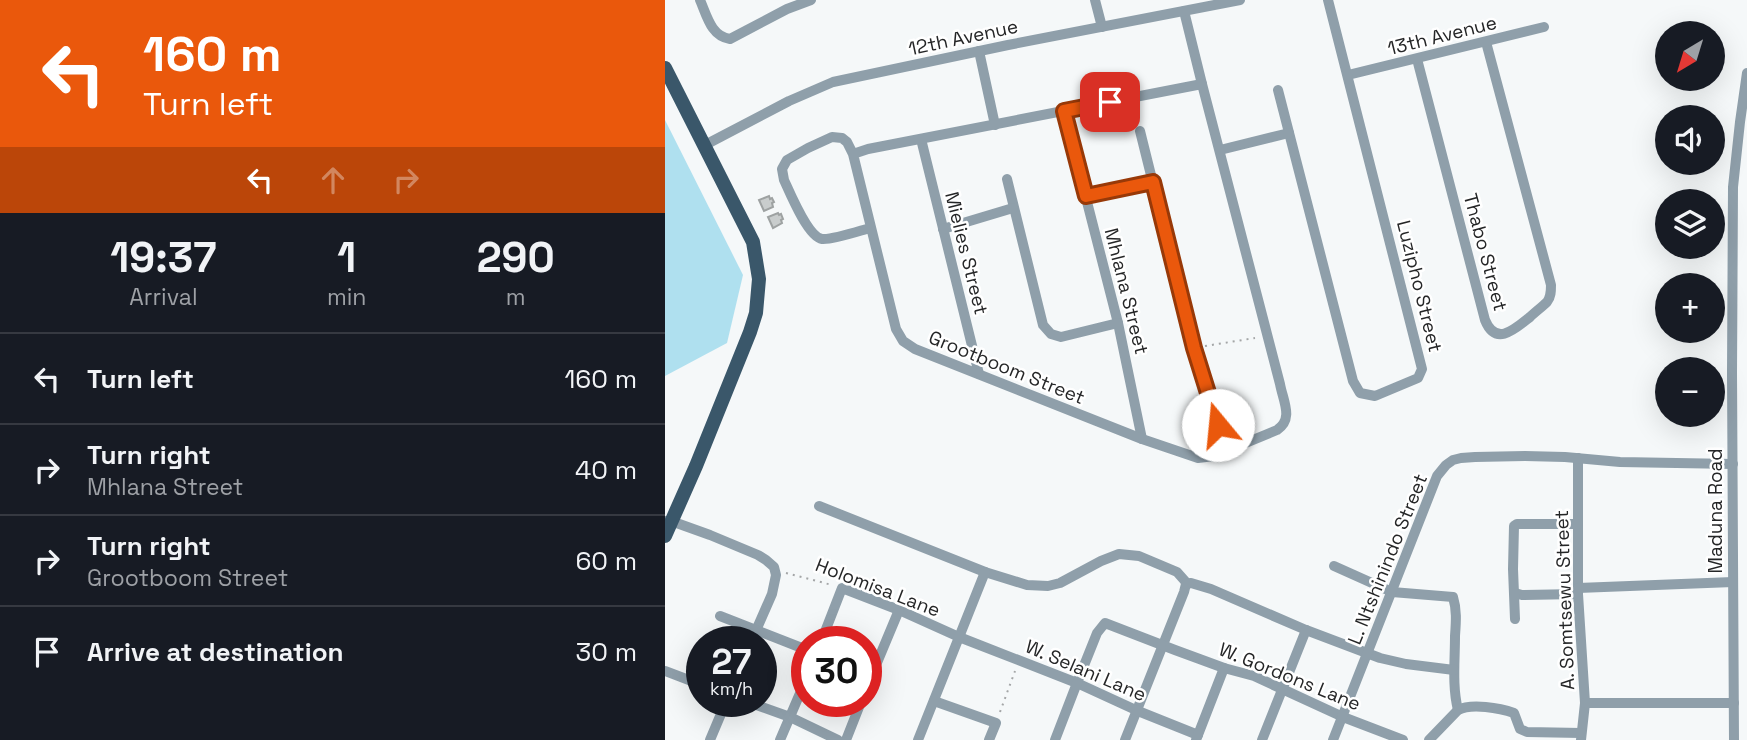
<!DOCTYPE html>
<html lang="en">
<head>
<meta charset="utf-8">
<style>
  body { margin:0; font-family:"Space Grotesk",sans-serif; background:#242831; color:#f1f3f6; height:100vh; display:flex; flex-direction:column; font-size:26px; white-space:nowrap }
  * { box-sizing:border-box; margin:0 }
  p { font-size:23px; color:#9ea1a6 }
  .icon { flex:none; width:38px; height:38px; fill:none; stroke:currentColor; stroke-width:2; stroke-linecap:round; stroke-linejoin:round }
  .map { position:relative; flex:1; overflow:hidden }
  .drawer { display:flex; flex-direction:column; background:#171b24; width:665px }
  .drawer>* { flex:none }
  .guide { background:#ea580c; color:#fff; overflow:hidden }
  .needle { width:46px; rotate:218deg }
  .fabs { position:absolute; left:990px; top:21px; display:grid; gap:14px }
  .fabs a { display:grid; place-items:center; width:70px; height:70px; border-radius:50%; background:#171b24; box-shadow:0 7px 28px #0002; font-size:35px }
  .speed { position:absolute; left:21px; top:626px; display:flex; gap:14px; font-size:35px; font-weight:700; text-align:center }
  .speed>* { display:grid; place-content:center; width:91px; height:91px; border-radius:50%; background:#171b24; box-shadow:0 7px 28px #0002; line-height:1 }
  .speed small { font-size:18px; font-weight:400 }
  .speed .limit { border:10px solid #d22; background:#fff; color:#111 }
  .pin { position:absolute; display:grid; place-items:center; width:60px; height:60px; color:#fff; margin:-30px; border-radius:14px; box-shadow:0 4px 10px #0006 }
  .me { position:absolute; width:77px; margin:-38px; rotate:343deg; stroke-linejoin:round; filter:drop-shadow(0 0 5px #0008) }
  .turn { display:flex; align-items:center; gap:24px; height:147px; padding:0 28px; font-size:32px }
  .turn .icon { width:91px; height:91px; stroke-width:2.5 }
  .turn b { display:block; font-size:49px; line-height:60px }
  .lanes { display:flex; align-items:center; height:66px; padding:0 28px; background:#0003; justify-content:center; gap:35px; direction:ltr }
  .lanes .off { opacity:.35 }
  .eta { display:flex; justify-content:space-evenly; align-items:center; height:119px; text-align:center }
  .eta b { font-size:42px; font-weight:600; line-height:49px }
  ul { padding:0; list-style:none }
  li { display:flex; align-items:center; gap:21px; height:91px; padding:0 28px; border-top:2px solid #363941 }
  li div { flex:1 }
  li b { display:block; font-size:26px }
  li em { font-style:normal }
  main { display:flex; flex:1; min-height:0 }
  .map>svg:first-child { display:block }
  .green { fill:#afe0ef }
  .building { fill:#c9cdcd; stroke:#9ea2a2; stroke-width:2 }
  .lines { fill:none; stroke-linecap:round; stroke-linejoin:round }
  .path { stroke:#a4a6a7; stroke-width:2; stroke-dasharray:2 5; stroke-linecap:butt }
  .minor { stroke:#8f9faa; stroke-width:10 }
  .major { stroke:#3a576a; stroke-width:14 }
  .route-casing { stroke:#983908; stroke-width:18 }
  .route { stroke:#ea580c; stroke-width:12 }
  .labels { text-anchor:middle; stroke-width:5; stroke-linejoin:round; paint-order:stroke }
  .street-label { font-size:19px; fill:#252627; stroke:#fff }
</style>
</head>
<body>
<main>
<section class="drawer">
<div class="guide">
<div class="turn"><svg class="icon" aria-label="left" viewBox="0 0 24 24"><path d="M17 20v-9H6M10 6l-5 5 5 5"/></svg><div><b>160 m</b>Turn left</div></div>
<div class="lanes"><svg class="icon" aria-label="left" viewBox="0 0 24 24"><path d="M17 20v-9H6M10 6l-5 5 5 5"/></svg><svg class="icon off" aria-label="ahead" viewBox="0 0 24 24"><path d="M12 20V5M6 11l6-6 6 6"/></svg><svg class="icon off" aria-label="right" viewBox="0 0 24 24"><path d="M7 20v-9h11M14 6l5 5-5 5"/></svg></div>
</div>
<div class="eta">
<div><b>19:37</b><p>Arrival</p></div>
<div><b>1</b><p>min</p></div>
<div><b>290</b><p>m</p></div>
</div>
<ul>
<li><svg class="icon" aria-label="left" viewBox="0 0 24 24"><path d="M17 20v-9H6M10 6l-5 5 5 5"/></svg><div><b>Turn left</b></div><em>160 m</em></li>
<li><svg class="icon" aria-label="right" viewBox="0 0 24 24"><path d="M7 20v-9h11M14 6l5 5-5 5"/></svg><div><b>Turn right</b><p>Mhlana Street</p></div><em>40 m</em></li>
<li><svg class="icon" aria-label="right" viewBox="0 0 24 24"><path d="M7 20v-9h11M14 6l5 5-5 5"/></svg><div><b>Turn right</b><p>Grootboom Street</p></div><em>60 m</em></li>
<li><svg class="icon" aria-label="arrive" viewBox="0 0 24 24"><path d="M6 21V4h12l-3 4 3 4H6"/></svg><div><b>Arrive at destination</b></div><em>30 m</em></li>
</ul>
</section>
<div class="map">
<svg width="1082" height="740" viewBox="0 0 1082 740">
  <rect width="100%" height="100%" fill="#f5f8f9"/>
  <path class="green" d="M 0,120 L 78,275 L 62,343 L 0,376 Z"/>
  <g class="building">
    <path d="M 104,196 L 105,199 L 107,198 L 109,202 L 107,203 L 108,207 L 99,211 L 94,200 Z"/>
    <path d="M 113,213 L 114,215 L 116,214 L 118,219 L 116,220 L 117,223 L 108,228 L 103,217 Z"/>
  </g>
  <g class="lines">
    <g class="path">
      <path d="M 540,346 L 590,338"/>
      <path d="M 121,573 L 167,585"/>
      <path d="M 335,712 L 350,671"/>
    </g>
    <g class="minor">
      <path d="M 35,0 C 42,16 46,36 65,39 L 122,9 L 146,0"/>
      <path d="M 430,0 L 437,27"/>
      <path d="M 519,11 L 537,84"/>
      <path d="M 314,51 L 330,125"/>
      <path d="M 752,59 L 820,320 C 831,347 850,329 865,317 C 870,312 877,307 882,302 C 886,297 886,291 886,285 L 821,42"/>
      <path d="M 683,75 L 879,27"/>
      <path d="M 613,90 L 688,381 L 695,393 L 710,396 L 753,378 L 757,369 L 663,0"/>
      <path d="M 399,112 L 453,323 L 477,439"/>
      <path d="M 475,131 L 529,348 L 561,451"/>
      <path d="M 256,139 L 314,374"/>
      <path d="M 40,145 L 124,101 L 168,82 L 343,45 L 575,0"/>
      <path d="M 555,150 L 624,133"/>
      <path d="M 188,154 L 203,149 L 537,84 L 615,384 C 618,401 629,419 612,430 L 549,456 L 533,458 L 477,439 L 250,349 L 238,341 L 231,329 L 188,154 L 182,142 L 177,138 L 167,137 L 143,148 L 122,160 L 117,169 L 119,180 C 125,193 143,237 157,239 C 168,240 194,231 205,228"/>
      <path d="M 342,179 L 378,325 L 386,334 L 396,337 L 453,323"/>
      <path d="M 421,196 L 488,182"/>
      <path d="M 278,229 L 348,208"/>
      <path d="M 913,458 L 913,594 L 920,703 L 916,740"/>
      <path d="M 154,506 L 320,572 L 362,585 L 383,586 L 395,583 L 436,561 L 454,554 L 474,556 L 512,572 L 520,581 L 521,584 L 519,592 L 460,740"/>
      <path d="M 0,521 L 6,521 L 45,535 L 93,555 L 101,560 L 109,567 L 111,575 L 107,594 L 86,642"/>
      <path d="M 669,566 L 727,592 L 788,597 C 792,610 791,622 790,636 C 790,661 787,686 793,710"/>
      <path d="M 521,584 L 526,583 L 546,589 L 641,630 L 715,658 L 741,664 L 789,670"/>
      <path d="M 913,588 L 1068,582"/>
      <path d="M 850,593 L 857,595 L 913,594"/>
      <path d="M 55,616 L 142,650"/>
      <path d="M 850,619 L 848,569 L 849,526 L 852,524 L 913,524"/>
      <path d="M 156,642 L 177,588 L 234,610 L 294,637 L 412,683 L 473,711 L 533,735"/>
      <path d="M 0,671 L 37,685"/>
      <path d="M 201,689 L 234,610"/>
      <path d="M 269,701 L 331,723 L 324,740"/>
      <path d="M 83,702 L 125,717 L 173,740"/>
      <path d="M 920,703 L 1069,703"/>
      <path d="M 45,740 L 61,702"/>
      <path d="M 115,740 L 142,677"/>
      <path d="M 181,740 L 196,702"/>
      <path d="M 253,740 L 320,572"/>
      <path d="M 390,740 L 412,683 L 432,633 L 440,623 L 510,650 L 559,668 L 589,676 L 678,717 L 738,740"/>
      <path d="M 531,740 L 559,668"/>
      <path d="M 597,740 L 641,630"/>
      <path d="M 668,740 L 772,476 L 781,465 L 788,460 L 796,458 L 810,457 L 860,456 L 900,457 L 955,462 L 1068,464"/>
      <path d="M 764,740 L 793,710 C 806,703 835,708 849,713 L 855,729 L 862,732 L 916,733"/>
      <path d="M 1069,740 L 1067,373 L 1068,187 L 1075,122 L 1082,73"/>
    </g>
    <path class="major" d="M 0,68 L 88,242 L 94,279 L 91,313 L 85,332 L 31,466 L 0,536"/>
  </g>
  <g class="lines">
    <defs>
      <path id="route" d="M 445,102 L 399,111 L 421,196 L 488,182 L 529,348 L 553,425"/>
    </defs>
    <use href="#route" class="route-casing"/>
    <use href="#route" class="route"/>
  </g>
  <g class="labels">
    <g class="street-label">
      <text transform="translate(777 35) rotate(-14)" y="7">13th Avenue</text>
      <text transform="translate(298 37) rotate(-12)" y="7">12th Avenue</text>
      <text transform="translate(821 252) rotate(75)" y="7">Thabo Street</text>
      <text transform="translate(302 253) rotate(76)" y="7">Mielies Street</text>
      <text transform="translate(755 286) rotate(76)" y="7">Luzipho Street</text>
      <text transform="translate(462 291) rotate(76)" y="7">Mhlana Street</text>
      <text transform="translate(342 367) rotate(22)" y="7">Grootboom Street</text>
      <text transform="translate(1050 511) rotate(-90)" y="7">Maduna Road</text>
      <text transform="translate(722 559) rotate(-68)" y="7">L. Ntshinindo Street</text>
      <text transform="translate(213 587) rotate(21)" y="7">Holomisa Lane</text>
      <text transform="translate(899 600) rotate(-92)" y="7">A. Somtsewu Street</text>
      <text transform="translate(421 670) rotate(23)" y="7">W. Selani Lane</text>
      <text transform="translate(625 676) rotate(22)" y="7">W. Gordons Lane</text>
    </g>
  </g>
</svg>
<div class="fabs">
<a><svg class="needle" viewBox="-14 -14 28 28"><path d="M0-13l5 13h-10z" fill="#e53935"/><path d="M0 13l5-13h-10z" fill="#9ea1a6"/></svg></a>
<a><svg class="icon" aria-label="sound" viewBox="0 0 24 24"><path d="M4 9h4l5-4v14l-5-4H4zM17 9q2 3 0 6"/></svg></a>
<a><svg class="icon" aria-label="layers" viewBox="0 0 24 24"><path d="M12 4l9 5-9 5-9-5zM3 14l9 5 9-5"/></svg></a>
<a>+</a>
<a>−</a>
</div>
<div class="speed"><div>27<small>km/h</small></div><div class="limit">30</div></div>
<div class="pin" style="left:445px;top:102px;background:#d93025"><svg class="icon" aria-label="arrive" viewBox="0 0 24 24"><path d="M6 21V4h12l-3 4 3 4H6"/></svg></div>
<svg class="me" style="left:553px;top:425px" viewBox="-20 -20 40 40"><circle r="19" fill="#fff"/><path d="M0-13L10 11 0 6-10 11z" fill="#ea580c"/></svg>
</div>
</main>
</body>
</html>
